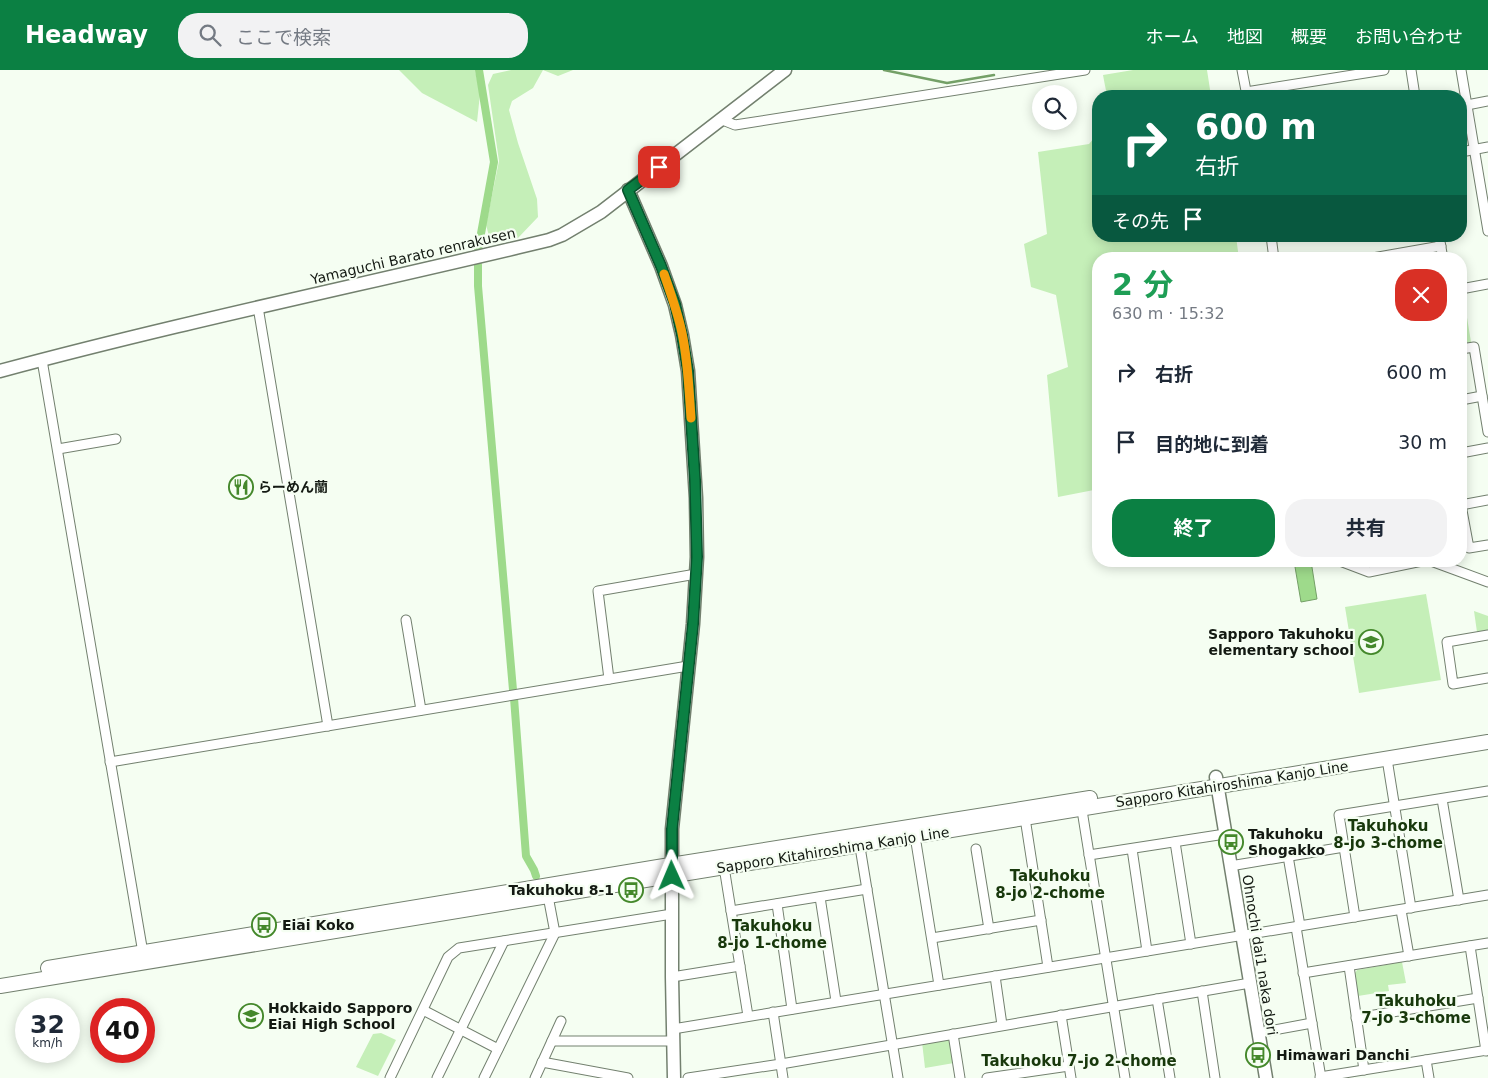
<!DOCTYPE html>
<html lang="ja">
<head>
<meta charset="utf-8">
<style>
  body { margin:0; font-family:"DejaVu Sans","Noto Sans JP",sans-serif; background:#f2f2f3; color:#1f2937; height:100vh; display:flex; flex-direction:column; font-size:19px; white-space:nowrap }
  * { box-sizing:border-box; margin:0 }
  p { font-size:16px; color:#747a83 }
  .icon { flex:none; width:28px; height:28px; fill:none; stroke:currentColor; stroke-width:2; stroke-linecap:round; stroke-linejoin:round }
  .map { position:relative; flex:1; overflow:hidden }
  .drawer { position:absolute; left:1092px; top:182px; width:375px; height:315px; display:flex; flex-direction:column; background:#fff; border-radius:20px; box-shadow:0 2px 12px #0003 }
  .drawer>* { flex:none }
  .banner { position:absolute; left:1092px; top:20px; width:375px; height:152px; border-radius:20px; box-shadow:0 2px 12px #0003; background:#0b6e4f; color:#fff; overflow:hidden }
  .tools { position:absolute; left:1032px; top:15px; display:grid; gap:10px }
  .tools a { display:grid; place-items:center; width:45px; height:45px; border-radius:50%; background:#fff; box-shadow:0 2px 12px #0003; font-size:25px }
  .speed { position:absolute; left:15px; top:928px; display:flex; gap:10px; font-size:25px; font-weight:700; text-align:center }
  .speed>* { display:grid; place-content:center; width:65px; height:65px; border-radius:50%; background:#fff; box-shadow:0 2px 12px #0003; line-height:1 }
  .speed small { font-size:12px; font-weight:400 }
  .speed .limit { border:8px solid #d22; background:#fff; color:#111 }
  .pin { position:absolute; display:grid; place-items:center; width:42px; height:42px; color:#fff; margin:-21px; border-radius:10px; box-shadow:0 2px 8px #0006 }
  .me { position:absolute; width:55px; margin:-28px; rotate:359deg; stroke-linejoin:round; filter:drop-shadow(0 0 4px #0008) }
  .turn { display:flex; align-items:center; gap:18px; height:105px; padding:0 20px; font-size:22px }
  .turn .icon { width:65px; height:65px; stroke-width:2.5 }
  .turn b { display:block; font-size:35px; line-height:42px }
  .then { display:flex; align-items:center; height:48px; padding:0 20px; background:#0003; gap:10px; font-size:19px }
  .round { display:grid; place-items:center; flex:none; width:52px; height:52px; border-radius:20px; background:#f2f2f3 }
  .head { display:flex; align-items:center; justify-content:space-between; height:85px; padding:0 20px }
  h1 { font-size:30px; font-weight:700; line-height:38px; color:#1e9e55 }
  .action { display:flex; gap:10px; margin-top:auto; padding:10px 20px }
  .action a { flex:1; height:58px; border-radius:20px; background:#0b8043; color:#fff; font-size:20px; font-weight:700; line-height:58px; text-align:center }
  .action a+a { background:#f2f2f3; color:#1f2937 }
  ul { padding:0; list-style:none }
  li { display:flex; align-items:center; gap:15px; height:70px; padding:0 20px }
  li div { flex:1 }
  li b { display:block; font-size:19px }
  li em { font-style:normal }
  header { display:flex; align-items:center; gap:30px; box-sizing:border-box; height:70px; padding:0 25px; background:#0b8043; color:#fff }
  header strong { font-size:24px }
  nav { display:flex; gap:28px; margin-inline-start:auto; font-size:18px }
  .search { width:350px; height:45px; background:#f2f2f3; display:flex; align-items:center; gap:12px; box-sizing:border-box; padding:0 18px; border-radius:20px; color:#747a83; font-size:19px }
  .map>svg:first-child { display:block }
  .green { fill:#c5efb8 }
  .water { fill:#9eda8b; stroke:#74a067 }
  .lines { fill:none; stroke-linecap:round; stroke-linejoin:round }
  .stream { stroke:#74a067; stroke-width:2.5 }
  .canal { stroke:#9eda8b; stroke-width:8 }
  .street-casing { stroke:#73806f; stroke-width:11 }
  .secondary-casing { stroke:#73806f; stroke-width:15 }
  .primary-casing { stroke:#73806f; stroke-width:16 }
  .street { stroke:#fff; stroke-width:9 }
  .secondary { stroke:#fff; stroke-width:12 }
  .primary { stroke:#fff; stroke-width:14 }
  .route-casing { stroke:#07532c; stroke-width:12 }
  .route { stroke:#0b8043; stroke-width:9 }
  .slow { stroke:#f59e0b; stroke-width:9 }
  .labels { text-anchor:middle; stroke-width:4.5; stroke-linejoin:round; paint-order:stroke }
  .street-label { font-size:14px; fill:#131912; stroke:#f5fef2 }
  .poi-label { font-size:14px; font-weight:bold; fill:#131912; stroke:#f5fef2; text-anchor:start }
  .neighbourhood-label { font-size:15px; font-weight:bold; fill:#18380c; stroke:#f5fef2 }
</style>
</head>
<body>
<header>
<strong>Headway</strong>
<div class="search"><svg class="icon" aria-label="search" viewBox="0 0 24 24"><circle cx="10" cy="10" r="6"/><path d="M15 15l6 6"/></svg>ここで検索</div>
<nav><a>ホーム</a><a>地図</a><a>概要</a><a>お問い合わせ</a></nav>
</header>
<div class="map">
<svg width="1488" height="1008" viewBox="0 0 1488 1008">
  <rect width="100%" height="100%" fill="#f5fef2"/>
  <g class="green">
    <path d="M 399,0 L 475,0 L 480,24 L 477,52 L 422,23 Z"/>
    <path d="M 511,0 L 573,0 L 558,6 L 543,0 L 533,18 L 512,31 L 509,40 L 518,73 L 537,129 L 538,147 L 518,168 L 491,173 L 486,155 L 499,91 L 488,15 L 493,4 Z"/>
    <path d="M 1133,0 L 1207,0 L 1211,26 L 1107,26 L 1103,5 Z"/>
    <path d="M 1099,62 L 1099,166 L 1236,166 L 1239,189 L 1099,189 L 1099,419 L 1058,427 L 1047,305 L 1068,297 L 1056,225 L 1031,217 L 1024,174 L 1047,164 L 1038,82 L 1089,74 Z"/>
    <path d="M 1463,223 L 1471,272 L 1461,274 L 1461,224 Z"/>
    <path d="M 1426,524 L 1441,610 L 1359,623 L 1345,537 Z"/>
    <path d="M 1474,541 L 1488,546 L 1488,560 L 1477,562 Z"/>
    <path d="M 1402,892 L 1406,913 L 1388,915 L 1389,921 L 1358,926 L 1355,903 L 1357,900 Z"/>
    <path d="M 381,963 L 396,970 L 378,1006 L 356,997 L 373,964 Z"/>
    <path d="M 947,969 L 950,971 L 954,993 L 925,998 L 922,972 Z"/>
  </g>
  <path class="water" d="M 1294,491 L 1311,491 L 1317,529 L 1301,532 Z"/>
  <g class="lines">
    <path class="stream" d="M 884,0 L 947,13 L 994,5"/>
    <g class="canal">
      <path d="M 478,180 L 494,92 L 479,0"/>
      <path d="M 478,195 L 478,216 L 513,620"/>
      <path d="M 514,628 L 526,786 L 534,800 L 536,806"/>
    </g>
    <defs>
      <g id="street">
        <path d="M 1242,0 L 1247,26"/>
        <path d="M 1411,0 L 1415,26"/>
        <path d="M 1461,0 L 1488,161"/>
        <path d="M 1246,22 L 1384,0"/>
        <path d="M 1467,35 L 1488,31"/>
        <path d="M 720,49 L 735,55 L 1085,0"/>
        <path d="M 1461,82 L 1488,77"/>
        <path d="M 1271,166 L 1274,189"/>
        <path d="M 1439,166 L 1443,189"/>
        <path d="M 1367,189 L 1441,176"/>
        <path d="M 1461,219 L 1488,214"/>
        <path d="M 258,237 L 328,656"/>
        <path d="M 1461,279 L 1474,277 L 1488,362"/>
        <path d="M 42,290 L 143,883"/>
        <path d="M 1461,330 L 1482,326"/>
        <path d="M 58,379 L 116,369"/>
        <path d="M 1461,383 L 1488,378"/>
        <path d="M 1461,435 L 1469,478 L 1488,475"/>
        <path d="M 1461,435 L 1488,430"/>
        <path d="M 1340,491 L 1369,502 L 1422,491"/>
        <path d="M 1431,491 L 1488,512"/>
        <path d="M 406,550 L 421,640"/>
        <path d="M 1488,565 L 1447,572 L 1453,614 L 1488,608"/>
        <path d="M 609,609 L 598,521 L 696,504"/>
        <path d="M 1387,689 L 1411,838"/>
        <path d="M 110,692 L 688,596"/>
        <path d="M 1442,729 L 1459,830"/>
        <path d="M 1081,734 L 1125,1008"/>
        <path d="M 1025,748 L 1048,897"/>
        <path d="M 915,766 L 939,915"/>
        <path d="M 859,771 L 898,1008"/>
        <path d="M 1175,772 L 1191,874"/>
        <path d="M 976,779 L 989,859"/>
        <path d="M 1132,779 L 1147,881"/>
        <path d="M 1089,785 L 1225,764"/>
        <path d="M 1288,786 L 1300,856"/>
        <path d="M 1230,796 L 1344,777"/>
        <path d="M 724,797 L 748,946"/>
        <path d="M 820,827 L 836,931"/>
        <path d="M 777,834 L 792,939"/>
        <path d="M 1401,840 L 1409,886"/>
        <path d="M 731,841 L 867,819"/>
        <path d="M 1355,847 L 1339,745 L 1488,721"/>
        <path d="M 1296,857 L 1321,1008"/>
        <path d="M 932,868 L 1041,850"/>
        <path d="M 1470,876 L 1486,981"/>
        <path d="M 1349,896 L 1364,1000"/>
        <path d="M 1303,903 L 1488,873"/>
        <path d="M 995,906 L 1002,955"/>
        <path d="M 672,907 L 740,896"/>
        <path d="M 1202,921 L 1215,1008"/>
        <path d="M 1157,929 L 1170,1008"/>
        <path d="M 423,940 L 498,979"/>
        <path d="M 773,942 L 783,1008"/>
        <path d="M 1061,945 L 1071,1008"/>
        <path d="M 1356,948 L 1478,928"/>
        <path d="M 673,959 L 1488,825"/>
        <path d="M 1258,963 L 1312,953"/>
        <path d="M 953,964 L 960,1008"/>
        <path d="M 552,971 L 673,971"/>
        <path d="M 1426,990 L 1429,1008"/>
        <path d="M 542,992 L 628,1008"/>
        <path d="M 1320,1007 L 1488,980"/>
        <path d="M 390,1008 L 448,887 L 459,878 L 672,844"/>
        <path d="M 437,1008 L 504,871"/>
        <path d="M 484,1008 L 555,863 L 548,826"/>
        <path d="M 535,1008 L 561,951"/>
        <path d="M 688,1008 L 781,994 L 1250,913"/>
        <path d="M 987,1008 L 1069,996"/>
      </g>
      <g id="secondary">
        <path d="M 628,120 L 661,196 L 675,235 L 682,265 L 688,301 L 696,428 L 697,487 L 693,554 L 672,759 L 672,907 L 674,1008"/>
        <path d="M 0,301 C 182,252 366,214 549,170 L 562,165 L 601,142 L 785,0"/>
        <path d="M 1216,707 L 1266,1008"/>
      </g>
      <g id="primary">
        <path d="M 48,898 L 658,797 L 1090,728"/>
        <path d="M 0,916 L 1488,672"/>
      </g>
    </defs>
    <use href="#street" class="street-casing"/>
    <use href="#secondary" class="secondary-casing"/>
    <use href="#primary" class="primary-casing"/>
    <use href="#street" class="street"/>
    <use href="#secondary" class="secondary"/>
    <use href="#primary" class="primary"/>
  </g>
  <g class="lines">
    <defs>
      <path id="route" d="M 659,97 L 628,120 L 661,196 L 675,234 L 682,265 L 688,301 L 695,410 L 697,487 L 693,554 L 672,759 L 672,806"/>
    </defs>
    <use href="#route" class="route-casing"/>
    <use href="#route" class="route"/>
    <path class="slow" d="M 664,204 C 671,224 678,243 682,263 C 688,291 689,320 691,348"/>
  </g>
  <defs>
    <symbol id="restaurant-ring" viewBox="-11 -11 22 22"><circle r="9.5" fill="#f5fef2" stroke="#44882b" stroke-width="1.5"/><path d="M-5-6h1v4h1v-4h1v4h1v-4h1v5L-1.5 .5V6h-2V.5L-5-1ZM5-6V6H3V1.5H1.5Q1.5-4 5-6Z" fill="#44882b"/></symbol>
    <symbol id="school-ring" viewBox="-11 -11 22 22"><circle r="9.5" fill="#f5fef2" stroke="#44882b" stroke-width="1.5"/><path d="M0-5L7-2L0 1L-7-2ZM-4 1L0 2.5L4 1V4Q0 6-4 4Z" fill="#44882b"/></symbol>
    <symbol id="bus-ring" viewBox="-11 -11 22 22"><circle r="9.5" fill="#f5fef2" stroke="#44882b" stroke-width="1.5"/><path d="M-5-6H5V4H4V6H2V4H-2V6H-4V4H-5ZM-3.5-4V0h7V-4ZM-3.5 1.2v1.5H-2V1.2ZM2 1.2v1.5H3.5V1.2Z" fill="#44882b"/></symbol>
  </defs>
  <g fill-rule="evenodd">
    <use href="#restaurant-ring" x="227" y="403" width="28" height="28"/>
    <use href="#school-ring" x="1357" y="558" width="28" height="28"/>
    <use href="#bus-ring" x="1217" y="758" width="28" height="28"/>
    <use href="#bus-ring" x="617" y="806" width="28" height="28"/>
    <use href="#bus-ring" x="250" y="841" width="28" height="28"/>
    <use href="#school-ring" x="237" y="932" width="28" height="28"/>
    <use href="#bus-ring" x="1244" y="971" width="28" height="28"/>
  </g>
  <g class="labels">
    <g class="street-label">
      <text transform="translate(413 186) rotate(-13)" y="5">Yamaguchi Barato renrakusen</text>
      <text transform="translate(1232 714) rotate(-9)" y="5">Sapporo Kitahiroshima Kanjo Line</text>
      <text transform="translate(833 780) rotate(-9)" y="5">Sapporo Kitahiroshima Kanjo Line</text>
      <text transform="translate(1260 885) rotate(81)" y="5">Ohnochi dai1 naka dori</text>
    </g>
    <g class="poi-label">
      <text x="258" y="422">らーめん蘭</text>
      <text x="1354" y="569" text-anchor="end">Sapporo Takuhoku<tspan x="1354" dy="16">elementary school</tspan></text>
      <text x="1248" y="769">Takuhoku<tspan x="1248" dy="16">Shogakko</tspan></text>
      <text x="614" y="825" text-anchor="end">Takuhoku 8-1</text>
      <text x="282" y="860">Eiai Koko</text>
      <text x="268" y="943">Hokkaido Sapporo<tspan x="268" dy="16">Eiai High School</tspan></text>
      <text x="1276" y="990">Himawari Danchi</text>
    </g>
    <g class="neighbourhood-label">
      <text x="1388" y="761">Takuhoku<tspan x="1388" dy="17">8-jo 3-chome</tspan></text>
      <text x="1050" y="811">Takuhoku<tspan x="1050" dy="17">8-jo 2-chome</tspan></text>
      <text x="772" y="861">Takuhoku<tspan x="772" dy="17">8-jo 1-chome</tspan></text>
      <text x="1416" y="936">Takuhoku<tspan x="1416" dy="17">7-jo 3-chome</tspan></text>
      <text x="1079" y="996">Takuhoku 7-jo 2-chome</text>
    </g>
  </g>
</svg>
<div class="tools">
<a><svg class="icon" aria-label="search" viewBox="0 0 24 24"><circle cx="10" cy="10" r="6"/><path d="M15 15l6 6"/></svg></a>
</div>
<div class="speed"><div>32<small>km/h</small></div><div class="limit">40</div></div>
<div class="pin" style="left:659px;top:97px;background:#d93025"><svg class="icon" aria-label="arrive" viewBox="0 0 24 24"><path d="M6 21V4h12l-3 4 3 4H6"/></svg></div>
<svg class="me" style="left:672px;top:806px" viewBox="-20 -20 40 40"><path d="M0-17L14 15 0 8-14 15z" fill="#0b8043" stroke="#fff" stroke-width="4"/></svg>
<div class="banner">
<div class="turn"><svg class="icon" aria-label="right" viewBox="0 0 24 24"><path d="M7 20v-9h11M14 6l5 5-5 5"/></svg><div><b>600 m</b>右折</div></div>
<div class="then">その先<svg class="icon" aria-label="arrive" viewBox="0 0 24 24"><path d="M6 21V4h12l-3 4 3 4H6"/></svg></div>
</div>
<section class="drawer">
<div class="head"><div><h1>2 分</h1><p>630 m · 15:32</p></div><a class="round" style="background:#d93025;color:#fff"><svg class="icon" aria-label="close" viewBox="0 0 24 24"><path d="M6 6l12 12M18 6L6 18"/></svg></a></div>
<ul>
<li><svg class="icon" aria-label="right" viewBox="0 0 24 24"><path d="M7 20v-9h11M14 6l5 5-5 5"/></svg><div><b>右折</b></div><em>600 m</em></li>
<li><svg class="icon" aria-label="arrive" viewBox="0 0 24 24"><path d="M6 21V4h12l-3 4 3 4H6"/></svg><div><b>目的地に到着</b></div><em>30 m</em></li>
</ul>
<div class="action"><a>終了</a><a>共有</a></div>
</section>
</div>
</body>
</html>
